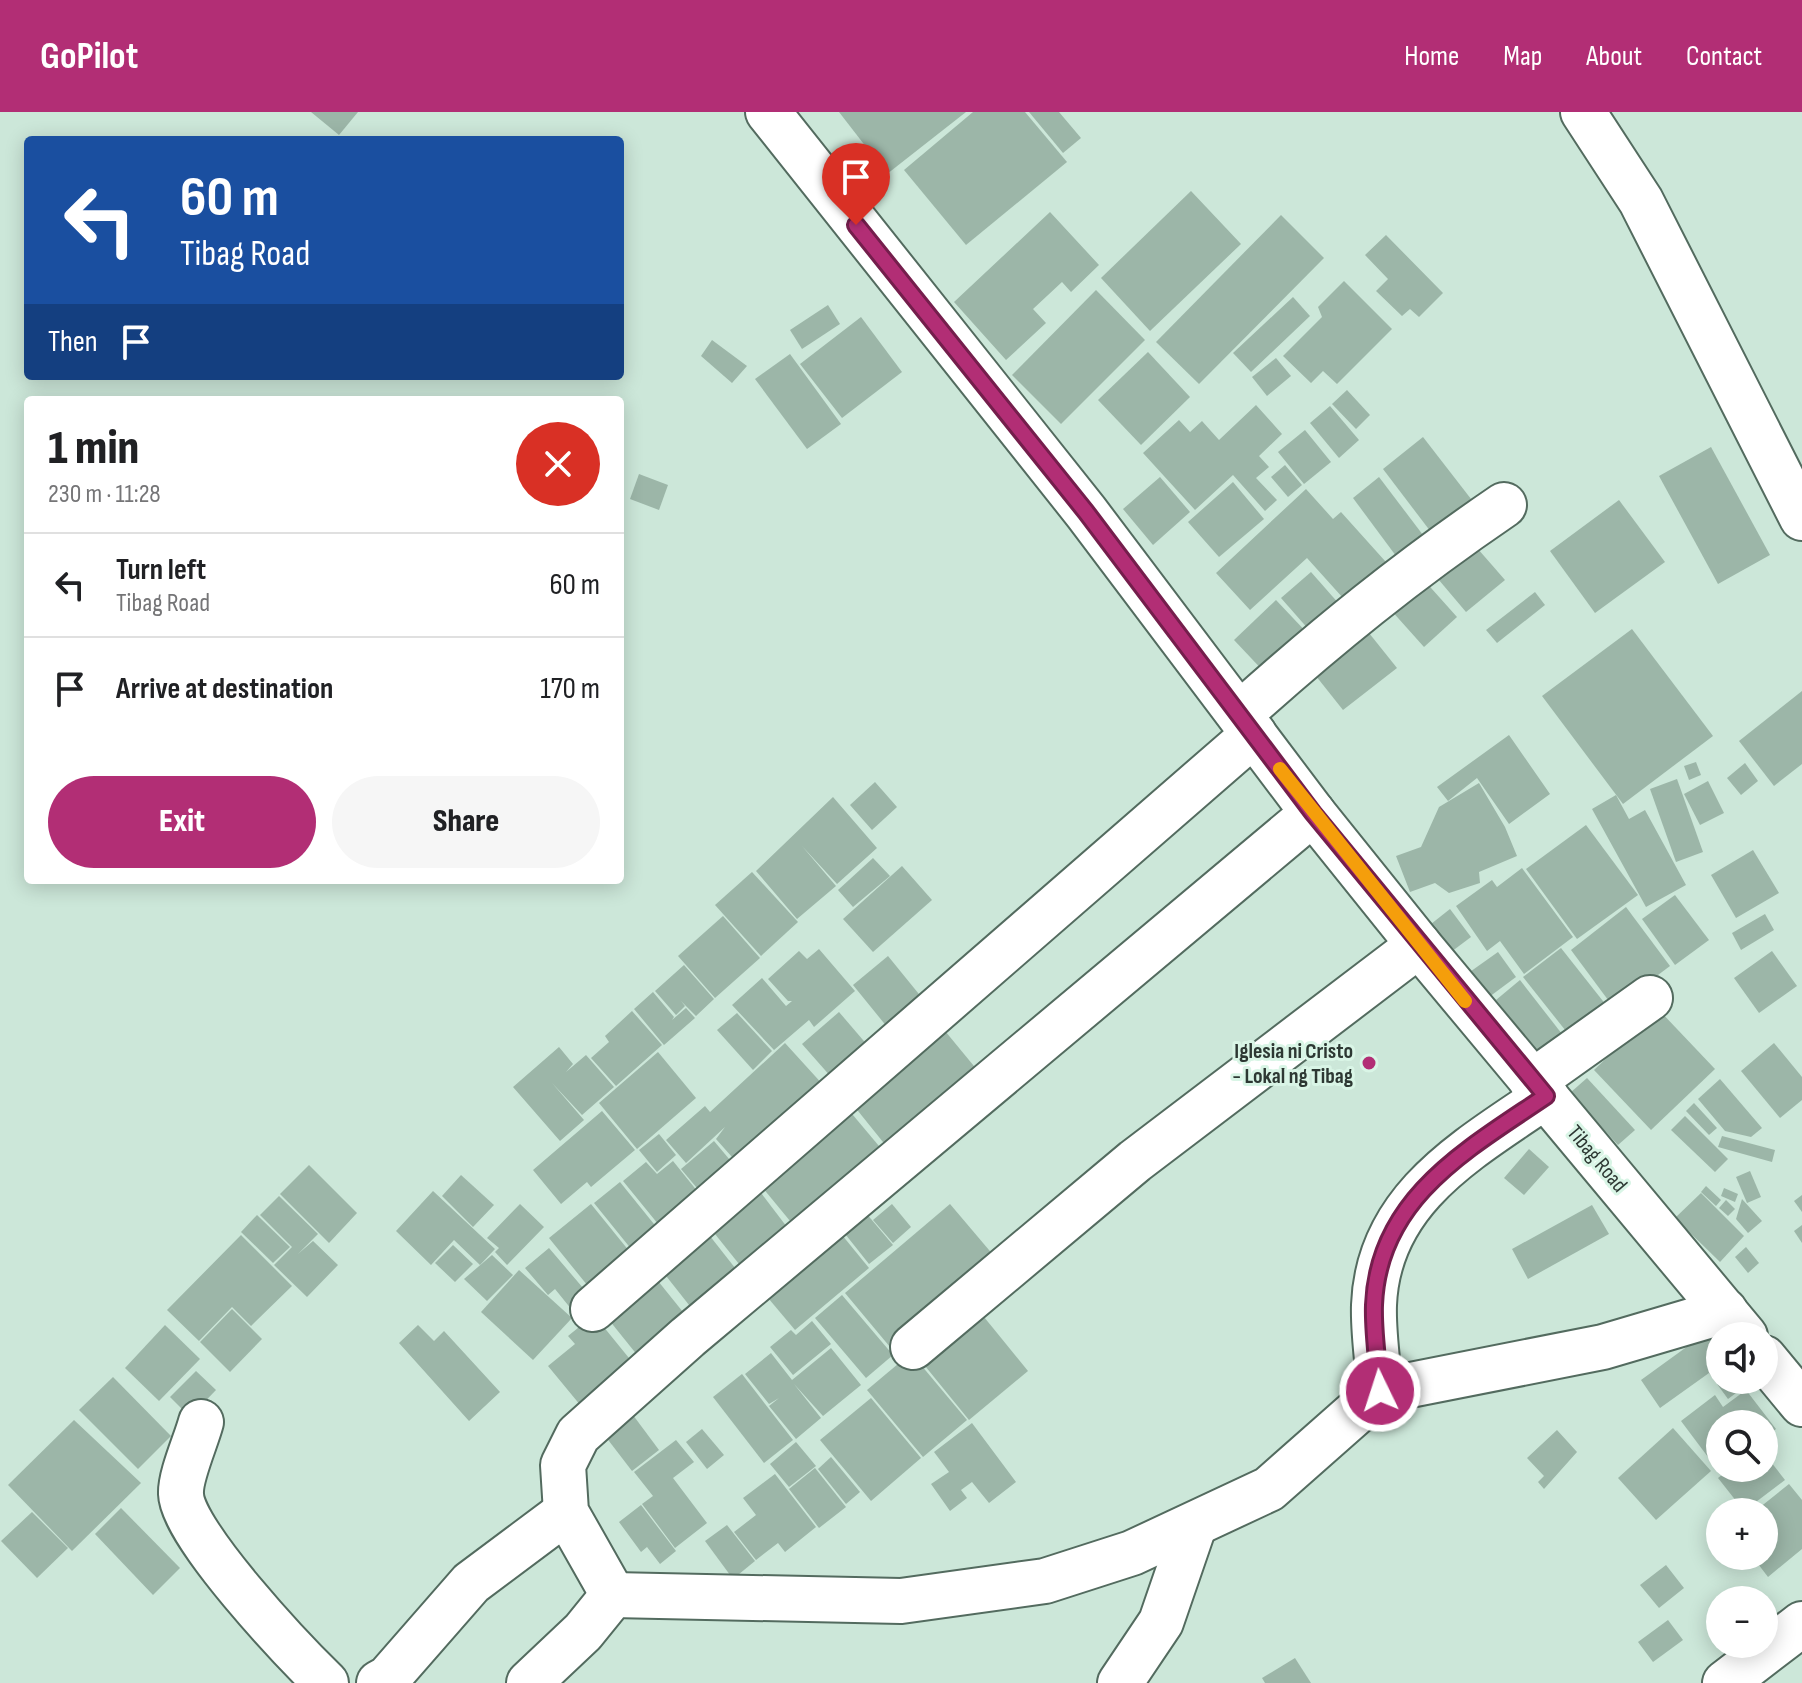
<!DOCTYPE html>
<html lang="en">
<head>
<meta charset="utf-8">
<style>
  body { margin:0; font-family:"Sofia Sans Condensed",sans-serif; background:#f6f6f6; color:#202124; height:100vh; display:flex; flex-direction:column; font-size:30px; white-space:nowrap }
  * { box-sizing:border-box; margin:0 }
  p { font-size:26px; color:#757577 }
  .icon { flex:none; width:44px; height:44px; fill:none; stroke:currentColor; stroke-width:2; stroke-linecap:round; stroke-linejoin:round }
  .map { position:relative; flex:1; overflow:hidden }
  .drawer { position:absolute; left:24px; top:284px; width:600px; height:488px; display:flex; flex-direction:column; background:#fff; border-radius:8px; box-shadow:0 4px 20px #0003 }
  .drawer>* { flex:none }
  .guide { position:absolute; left:24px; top:24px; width:600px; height:244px; border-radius:8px; box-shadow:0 4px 20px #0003; background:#1a4fa0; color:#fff; overflow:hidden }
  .tools { position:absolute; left:1706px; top:1210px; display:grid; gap:16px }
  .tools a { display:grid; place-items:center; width:72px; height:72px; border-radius:50%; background:#fff; box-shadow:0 4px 20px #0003; font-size:40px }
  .pin { position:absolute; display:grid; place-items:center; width:68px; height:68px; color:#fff; margin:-82px -34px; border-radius:50% 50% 50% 0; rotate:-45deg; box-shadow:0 0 8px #0007 }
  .pin .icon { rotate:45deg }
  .me { position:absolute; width:88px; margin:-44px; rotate:356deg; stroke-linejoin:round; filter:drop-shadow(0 0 6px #0008) }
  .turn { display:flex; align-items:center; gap:28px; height:168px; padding:0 24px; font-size:36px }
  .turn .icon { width:104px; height:104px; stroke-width:2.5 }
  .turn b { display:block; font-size:56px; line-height:68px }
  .then { display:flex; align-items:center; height:76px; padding:0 24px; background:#0003; gap:16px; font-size:30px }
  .round { display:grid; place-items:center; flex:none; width:84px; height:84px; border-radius:42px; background:#f6f6f6 }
  .overview { display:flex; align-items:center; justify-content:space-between; height:136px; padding:0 24px }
  h1 { font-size:48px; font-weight:800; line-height:60px }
  .button { display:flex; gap:16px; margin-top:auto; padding:16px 24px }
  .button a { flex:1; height:92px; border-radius:48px; background:#b22e75; color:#fff; font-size:32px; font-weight:800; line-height:92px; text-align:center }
  .button a+a { background:#f6f6f6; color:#202124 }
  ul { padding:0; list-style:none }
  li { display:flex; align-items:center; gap:24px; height:104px; padding:0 24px; border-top:2px solid #e0e0e0 }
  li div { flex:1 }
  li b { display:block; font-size:30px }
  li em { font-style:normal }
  header { display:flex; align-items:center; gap:48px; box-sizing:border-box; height:112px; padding:0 40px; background:#b22e75; color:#fff }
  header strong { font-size:38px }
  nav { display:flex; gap:44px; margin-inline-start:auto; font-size:28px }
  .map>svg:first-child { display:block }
  .building { fill:#9cb6a8 }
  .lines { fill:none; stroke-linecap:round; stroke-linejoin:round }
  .minor-casing { stroke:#536b5f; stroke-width:48 }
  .minor { stroke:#fff; stroke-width:44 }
  .route-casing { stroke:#741e4c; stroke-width:20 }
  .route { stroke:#b22e75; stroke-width:14 }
  .slow { stroke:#f59e0b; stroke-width:14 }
  .poi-dot { fill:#b22e75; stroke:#d9f5e6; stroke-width:3 }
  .labels { text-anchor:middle; stroke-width:6; stroke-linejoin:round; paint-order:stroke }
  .poi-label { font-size:22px; font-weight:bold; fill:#2d3833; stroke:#d9f5e6; text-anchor:end }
  .street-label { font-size:22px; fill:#2d3833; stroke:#d9f5e6 }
</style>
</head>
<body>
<header>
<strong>GoPilot</strong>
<nav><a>Home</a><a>Map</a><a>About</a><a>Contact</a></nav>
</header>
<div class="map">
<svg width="1802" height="1571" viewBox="0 0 1802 1571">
  <rect width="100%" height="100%" fill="#cce7d9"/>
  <g class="building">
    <path d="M 311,0 L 358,0 L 339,23 Z"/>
    <path d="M 839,0 L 966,0 L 887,62 Z"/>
    <path d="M 973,0 L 1025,0 L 1067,50 L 966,133 L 904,58 Z"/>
    <path d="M 1029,0 L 1059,0 L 1081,26 L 1063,41 Z"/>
    <path d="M 1191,79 L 1241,132 L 1150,219 L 1101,166 Z"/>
    <path d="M 1050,100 L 1099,153 L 1071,180 L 1062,170 L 1033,197 L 1046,211 L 1006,248 L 954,190 Z"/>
    <path d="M 1281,103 L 1324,146 L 1199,272 L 1156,230 Z"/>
    <path d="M 1386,123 L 1443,181 L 1419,205 L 1410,197 L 1402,204 L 1376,179 L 1388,167 L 1365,143 Z"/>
    <path d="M 1344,169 L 1392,217 L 1337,272 L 1323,259 L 1311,271 L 1283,244 L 1322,205 L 1318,195 Z"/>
    <path d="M 1096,178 L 1145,228 L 1061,312 L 1012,263 Z"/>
    <path d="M 1293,185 L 1310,204 L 1251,260 L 1233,241 Z"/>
    <path d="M 828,193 L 840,212 L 802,237 L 790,218 Z"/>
    <path d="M 861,205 L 902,260 L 842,306 L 800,252 Z"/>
    <path d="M 712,228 L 747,254 L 732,271 L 701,244 Z"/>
    <path d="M 1148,240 L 1190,285 L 1141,333 L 1098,288 Z"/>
    <path d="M 790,242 L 841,312 L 807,337 L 755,267 Z"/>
    <path d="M 1276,246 L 1291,264 L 1267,284 L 1252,265 Z"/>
    <path d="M 1347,278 L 1370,303 L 1356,317 L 1332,292 Z"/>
    <path d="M 1256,293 L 1282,322 L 1259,344 L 1269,355 L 1256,366 L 1277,388 L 1265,399 L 1233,363 L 1195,398 L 1143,341 L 1179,308 L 1190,320 L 1202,309 L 1219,328 Z"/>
    <path d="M 1330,294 L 1359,328 L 1339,346 L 1310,311 Z"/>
    <path d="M 1305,318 L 1331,350 L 1304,372 L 1278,340 Z"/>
    <path d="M 1423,325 L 1478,396 L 1437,428 L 1383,357 Z"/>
    <path d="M 1711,335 L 1770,443 L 1718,472 L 1659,364 Z"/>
    <path d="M 1285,353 L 1302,373 L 1288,385 L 1271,365 Z"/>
    <path d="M 639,362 L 668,373 L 659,398 L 630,387 Z"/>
    <path d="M 1160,365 L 1190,400 L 1153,433 L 1123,397 Z"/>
    <path d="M 1379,365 L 1426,427 L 1399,448 L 1353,386 Z"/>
    <path d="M 1233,370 L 1264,407 L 1219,445 L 1188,410 Z"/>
    <path d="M 1306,377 L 1333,407 L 1341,400 L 1394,459 L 1352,496 L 1307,446 L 1250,498 L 1216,461 Z"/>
    <path d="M 1619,388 L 1665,450 L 1595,501 L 1550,439 Z"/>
    <path d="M 1471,429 L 1505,468 L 1466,500 L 1433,461 Z"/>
    <path d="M 1311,460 L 1340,493 L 1310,519 L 1281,486 Z"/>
    <path d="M 1423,467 L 1457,505 L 1424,535 L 1390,497 Z"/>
    <path d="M 1535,480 L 1545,493 L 1497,531 L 1486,518 Z"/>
    <path d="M 1276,488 L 1310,524 L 1268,564 L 1234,528 Z"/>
    <path d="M 1361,511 L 1397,556 L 1343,598 L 1308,554 Z"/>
    <path d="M 1632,517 L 1713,624 L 1623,692 L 1542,584 Z"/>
    <path d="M 1802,579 L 1802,652 L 1774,674 L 1739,629 Z"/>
    <path d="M 1509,623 L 1550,682 L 1509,712 L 1477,666 L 1448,689 L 1437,675 Z"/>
    <path d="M 1696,650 L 1701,663 L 1689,668 L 1684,654 Z"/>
    <path d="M 1745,651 L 1758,669 L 1741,683 L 1727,666 Z"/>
    <path d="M 1677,667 L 1703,740 L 1676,750 L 1650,677 Z"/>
    <path d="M 1708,669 L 1724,701 L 1700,713 L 1684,682 Z"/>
    <path d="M 875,670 L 897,695 L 872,718 L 850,693 Z"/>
    <path d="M 1479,671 L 1505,715 L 1517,744 L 1479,760 L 1480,771 L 1449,781 L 1435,771 L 1410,780 L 1396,744 L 1421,735 L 1439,695 Z"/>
    <path d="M 1616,683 L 1629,707 L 1645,698 L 1686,773 L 1646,795 L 1592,697 Z"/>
    <path d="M 833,685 L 877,736 L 837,772 L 802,734 L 836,774 L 797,807 L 756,759 Z"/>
    <path d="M 1586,713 L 1638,783 L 1577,827 L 1526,757 Z"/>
    <path d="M 1753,738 L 1779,781 L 1736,806 L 1711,763 Z"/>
    <path d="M 873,746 L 890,764 L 853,795 L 838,778 Z"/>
    <path d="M 902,754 L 932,788 L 873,840 L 843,807 Z"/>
    <path d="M 1522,756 L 1573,825 L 1524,862 L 1500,829 L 1487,839 L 1456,794 L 1492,768 L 1497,775 Z"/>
    <path d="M 752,760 L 798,810 L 761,844 L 715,793 Z"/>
    <path d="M 1675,783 L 1709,828 L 1675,853 L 1642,807 Z"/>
    <path d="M 1626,795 L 1670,854 L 1614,896 L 1571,838 Z"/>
    <path d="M 1450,797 L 1471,825 L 1451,840 L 1431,812 Z"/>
    <path d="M 1765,802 L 1774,818 L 1741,838 L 1732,821 Z"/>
    <path d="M 723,804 L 760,846 L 715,886 L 678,844 Z"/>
    <path d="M 1561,836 L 1610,898 L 1573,928 L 1523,865 Z"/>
    <path d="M 819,837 L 855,879 L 814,915 L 809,908 L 774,938 L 732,893 L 762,866 L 786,894 L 792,889 L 788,889 L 768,867 L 799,839 L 807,847 Z"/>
    <path d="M 1772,839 L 1797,874 L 1759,901 L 1734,866 Z"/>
    <path d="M 1498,840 L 1516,865 L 1485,888 L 1467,862 Z"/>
    <path d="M 888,844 L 927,892 L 892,921 L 853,873 Z"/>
    <path d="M 684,853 L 714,887 L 696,904 L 681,889 L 685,894 L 676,903 L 655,879 Z"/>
    <path d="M 1520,868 L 1569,931 L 1546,950 L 1496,888 Z"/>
    <path d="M 653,880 L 674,905 L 672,908 L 686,896 L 695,906 L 664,933 L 634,897 Z"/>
    <path d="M 1658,897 L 1715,957 L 1651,1018 L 1594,958 Z"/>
    <path d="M 632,899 L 662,933 L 616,974 L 591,946 L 609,930 L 605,924 Z"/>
    <path d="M 839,900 L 869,935 L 832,966 L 802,932 Z"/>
    <path d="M 737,901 L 772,939 L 753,958 L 717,918 Z"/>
    <path d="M 936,908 L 978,959 L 887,1035 L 846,984 Z"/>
    <path d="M 785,931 L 825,975 L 740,1054 L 716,1027 L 725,1015 L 686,1051 L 666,1028 L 705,994 L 710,1000 Z"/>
    <path d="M 1774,931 L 1802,965 L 1802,988 L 1780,1006 L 1741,959 Z"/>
    <path d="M 559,935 L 573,952 L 566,960 L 586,943 L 614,975 L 582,1003 L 552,971 L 584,1008 L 560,1029 L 513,975 Z"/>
    <path d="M 658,940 L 696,986 L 637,1037 L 599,991 Z"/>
    <path d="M 1587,966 L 1635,1018 L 1618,1033 L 1570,981 Z"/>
    <path d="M 1720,967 L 1762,1016 L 1751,1025 L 1725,1019 L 1698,987 Z"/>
    <path d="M 842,990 L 884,1040 L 795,1115 L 753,1064 Z"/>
    <path d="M 1694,991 L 1717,1016 L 1709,1023 L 1686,999 Z"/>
    <path d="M 602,999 L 635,1038 L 591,1075 L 587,1070 L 561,1092 L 533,1058 Z"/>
    <path d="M 1685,1004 L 1728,1047 L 1715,1060 L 1671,1018 Z"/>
    <path d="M 659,1022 L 676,1043 L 657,1060 L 639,1038 Z"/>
    <path d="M 1722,1024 L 1775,1038 L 1772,1050 L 1718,1035 Z"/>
    <path d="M 714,1029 L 740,1060 L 707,1088 L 681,1057 Z"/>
    <path d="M 1529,1037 L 1549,1055 L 1524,1083 L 1504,1066 Z"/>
    <path d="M 673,1049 L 706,1090 L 667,1123 L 623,1069 L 646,1050 L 657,1062 Z"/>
    <path d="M 309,1053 L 357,1101 L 329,1131 L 280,1082 Z"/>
    <path d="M 1750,1059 L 1761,1085 L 1747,1091 L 1736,1065 Z"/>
    <path d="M 461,1063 L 494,1093 L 473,1115 L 442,1084 Z"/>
    <path d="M 620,1070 L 662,1122 L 636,1143 L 594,1091 Z"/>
    <path d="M 755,1073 L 790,1119 L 743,1157 L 707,1112 Z"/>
    <path d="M 1706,1074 L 1721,1088 L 1716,1094 L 1701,1080 Z"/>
    <path d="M 1724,1076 L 1738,1082 L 1735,1090 L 1721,1084 Z"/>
    <path d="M 433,1079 L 495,1137 L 480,1153 L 454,1128 L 431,1153 L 396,1119 Z"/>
    <path d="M 1701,1081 L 1744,1124 L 1720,1150 L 1675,1106 Z"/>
    <path d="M 1802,1083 L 1802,1100 L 1794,1089 Z"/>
    <path d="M 279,1084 L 318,1122 L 298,1142 L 313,1129 L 338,1153 L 307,1185 L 274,1153 L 292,1135 L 260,1103 Z"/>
    <path d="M 1742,1087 L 1762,1109 L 1748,1121 L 1736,1107 Z"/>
    <path d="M 1726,1088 L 1735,1097 L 1728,1104 L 1719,1096 Z"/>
    <path d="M 520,1092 L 544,1115 L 507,1153 L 495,1140 L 499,1136 L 487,1126 Z"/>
    <path d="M 591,1092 L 634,1145 L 592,1179 L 549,1126 Z"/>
    <path d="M 892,1092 L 911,1115 L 893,1131 L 873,1108 Z"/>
    <path d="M 950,1092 L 1000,1151 L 895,1241 L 845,1181 Z"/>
    <path d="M 1592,1093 L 1609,1122 L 1528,1167 L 1512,1137 Z"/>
    <path d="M 860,1094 L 893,1133 L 869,1152 L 838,1113 Z"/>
    <path d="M 257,1103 L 290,1135 L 273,1151 L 241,1120 Z"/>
    <path d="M 833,1112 L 869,1156 L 795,1218 L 758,1174 Z"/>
    <path d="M 1802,1113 L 1802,1131 L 1794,1119 Z"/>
    <path d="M 706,1119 L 739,1161 L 693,1198 L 659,1155 Z"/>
    <path d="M 241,1123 L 292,1174 L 251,1214 L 232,1195 L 199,1229 L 167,1198 Z"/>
    <path d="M 453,1133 L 473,1152 L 455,1170 L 435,1151 Z"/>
    <path d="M 1746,1135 L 1759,1151 L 1748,1161 L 1735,1145 Z"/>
    <path d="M 549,1136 L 589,1183 L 572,1198 L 555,1177 L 548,1183 L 525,1156 Z"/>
    <path d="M 492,1143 L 513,1163 L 487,1189 L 464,1167 Z"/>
    <path d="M 519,1158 L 572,1206 L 533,1248 L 481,1200 Z"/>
    <path d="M 654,1164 L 687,1205 L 638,1244 L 605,1203 Z"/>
    <path d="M 842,1183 L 893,1243 L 866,1266 L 815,1206 Z"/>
    <path d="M 971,1189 L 1028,1259 L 969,1308 L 912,1238 Z"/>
    <path d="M 232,1197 L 262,1227 L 230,1260 L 200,1230 Z"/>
    <path d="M 594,1203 L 633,1251 L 581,1294 L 548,1254 L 575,1232 L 568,1224 Z"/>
    <path d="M 812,1209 L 831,1232 L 793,1263 L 770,1235 L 791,1218 L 796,1223 Z"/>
    <path d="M 165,1213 L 200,1247 L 159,1289 L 125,1256 Z"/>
    <path d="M 418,1213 L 434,1229 L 444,1219 L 500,1280 L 469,1309 L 399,1231 Z"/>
    <path d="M 1710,1218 L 1720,1232 L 1720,1268 L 1745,1268 L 1748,1272 L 1728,1287 L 1709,1261 L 1660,1296 L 1641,1268 Z"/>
    <path d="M 831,1236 L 861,1273 L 823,1304 L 794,1272 L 821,1306 L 796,1327 L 769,1294 L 779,1286 L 769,1292 L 745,1262 L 771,1241 L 792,1268 Z"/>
    <path d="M 911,1241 L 967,1308 L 923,1345 L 867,1278 Z"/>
    <path d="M 196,1259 L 216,1278 L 190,1305 L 170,1285 Z"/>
    <path d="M 742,1262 L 793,1328 L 764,1351 L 713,1285 Z"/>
    <path d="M 113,1265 L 171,1324 L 138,1357 L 79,1298 Z"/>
    <path d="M 1746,1278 L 1776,1317 L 1764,1326 L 1764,1312 L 1720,1312 L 1720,1356 L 1724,1356 L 1720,1361 L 1681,1309 L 1715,1283 L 1723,1295 Z"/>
    <path d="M 871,1286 L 921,1346 L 871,1389 L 820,1328 Z"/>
    <path d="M 627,1295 L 659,1338 L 632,1359 L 599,1316 Z"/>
    <path d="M 74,1308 L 141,1371 L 72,1439 L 8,1373 Z"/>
    <path d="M 972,1311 L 1016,1370 L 989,1391 L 972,1370 L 961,1378 L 967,1386 L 950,1399 L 931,1372 L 949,1360 L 934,1340 Z"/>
    <path d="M 1673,1316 L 1711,1359 L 1656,1408 L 1618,1366 Z"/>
    <path d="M 702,1317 L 724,1343 L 707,1357 L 686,1330 Z"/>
    <path d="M 1557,1318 L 1577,1340 L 1544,1377 L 1538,1370 L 1544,1364 L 1527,1346 Z"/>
    <path d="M 676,1328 L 694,1350 L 673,1366 L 707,1411 L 675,1436 L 642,1392 L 653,1384 L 634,1360 Z"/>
    <path d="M 796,1330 L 816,1354 L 789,1375 L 770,1352 Z"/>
    <path d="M 1764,1341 L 1785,1368 L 1744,1399 L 1718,1366 L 1731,1356 L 1764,1356 Z"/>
    <path d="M 831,1345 L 860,1380 L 846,1392 L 818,1357 Z"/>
    <path d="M 815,1356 L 846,1395 L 819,1416 L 789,1377 Z"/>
    <path d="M 775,1362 L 816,1415 L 785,1440 L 778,1431 L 756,1448 L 734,1420 L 756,1403 L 743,1386 Z"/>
    <path d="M 1789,1372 L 1802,1388 L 1802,1437 L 1768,1465 L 1752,1444 L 1764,1444 L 1764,1400 L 1754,1400 Z"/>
    <path d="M 641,1393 L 676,1439 L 660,1452 L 647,1435 L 641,1440 L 619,1410 Z"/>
    <path d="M 121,1396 L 180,1456 L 153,1483 L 95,1422 Z"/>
    <path d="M 32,1400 L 68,1436 L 37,1466 L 1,1429 Z"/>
    <path d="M 727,1413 L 755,1449 L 733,1467 L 705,1429 Z"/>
    <path d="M 1666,1453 L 1684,1476 L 1659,1496 L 1640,1473 Z"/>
    <path d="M 1668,1508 L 1683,1528 L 1653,1550 L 1638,1530 Z"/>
    <path d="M 1295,1546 L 1311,1571 L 1265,1571 L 1262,1566 Z"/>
  </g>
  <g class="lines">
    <defs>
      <g id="minor">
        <path d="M 768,0 L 1086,400 L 1313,701 L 1419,833 L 1745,1224"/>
        <path d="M 1583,0 L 1641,89 L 1802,406"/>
        <path d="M 1240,602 C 1327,524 1407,459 1504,393"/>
        <path d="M 1532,970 L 1650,886"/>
        <path d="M 593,1197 L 1254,622"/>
        <path d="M 913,1235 L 1135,1049 L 1419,833"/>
        <path d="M 1764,1246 L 1802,1292"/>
        <path d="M 1380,1279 L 1603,1235 L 1725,1199"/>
        <path d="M 201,1310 C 196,1329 180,1364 181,1382 C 182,1422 294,1540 326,1571"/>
        <path d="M 613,1483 L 566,1400 L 563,1353 L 578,1323 L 688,1225 L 1313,701"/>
        <path d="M 379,1571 L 388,1566 L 471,1471 L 566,1400"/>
        <path d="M 529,1571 L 583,1520 L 613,1483 L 901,1489 L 1045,1469 L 1132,1441 L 1269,1377 L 1380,1279 C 1378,1251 1373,1221 1374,1193 C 1378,1086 1469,1037 1546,984"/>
        <path d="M 1120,1571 L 1161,1510 L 1194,1414"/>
        <path d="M 1725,1571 L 1802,1512"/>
      </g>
    </defs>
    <use href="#minor" class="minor-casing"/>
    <use href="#minor" class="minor"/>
  </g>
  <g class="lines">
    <defs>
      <path id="route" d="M 856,113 L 1086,400 L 1313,701 L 1546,984 C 1468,1037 1378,1086 1374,1193 C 1373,1221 1378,1251 1380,1279"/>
    </defs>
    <use href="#route" class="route-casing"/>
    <use href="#route" class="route"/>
    <path class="slow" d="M 1280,657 L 1465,889"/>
  </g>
  <circle class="poi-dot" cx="1369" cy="951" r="8"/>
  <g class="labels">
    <g class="poi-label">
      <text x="1353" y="946">Iglesia ni Cristo<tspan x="1353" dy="25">- Lokal ng Tibag</tspan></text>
    </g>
    <g class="street-label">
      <text transform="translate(1598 1046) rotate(50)" y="8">Tibag Road</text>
    </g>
  </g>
</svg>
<div class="tools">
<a><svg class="icon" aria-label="sound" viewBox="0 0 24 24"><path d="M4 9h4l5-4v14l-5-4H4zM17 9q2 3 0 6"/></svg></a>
<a><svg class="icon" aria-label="search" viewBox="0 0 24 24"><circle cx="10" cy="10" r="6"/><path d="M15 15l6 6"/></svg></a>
<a>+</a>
<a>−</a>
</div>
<div class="pin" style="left:856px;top:113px;background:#d93025"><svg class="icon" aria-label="arrive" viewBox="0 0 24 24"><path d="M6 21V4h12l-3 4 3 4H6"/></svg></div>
<svg class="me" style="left:1380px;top:1279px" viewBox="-20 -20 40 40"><circle r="17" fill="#b22e75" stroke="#fff" stroke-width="3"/><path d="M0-11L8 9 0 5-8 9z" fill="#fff"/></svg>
<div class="guide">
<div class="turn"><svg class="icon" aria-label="left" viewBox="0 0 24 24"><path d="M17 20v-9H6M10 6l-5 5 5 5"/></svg><div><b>60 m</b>Tibag Road</div></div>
<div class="then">Then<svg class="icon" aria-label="arrive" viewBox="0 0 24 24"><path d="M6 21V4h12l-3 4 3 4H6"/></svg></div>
</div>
<section class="drawer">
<div class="overview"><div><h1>1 min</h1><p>230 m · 11:28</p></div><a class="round" style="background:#d93025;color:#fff"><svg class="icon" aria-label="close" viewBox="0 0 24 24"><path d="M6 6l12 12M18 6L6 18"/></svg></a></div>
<ul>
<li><svg class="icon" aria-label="left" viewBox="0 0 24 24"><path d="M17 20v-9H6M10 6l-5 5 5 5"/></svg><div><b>Turn left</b><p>Tibag Road</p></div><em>60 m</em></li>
<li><svg class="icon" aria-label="arrive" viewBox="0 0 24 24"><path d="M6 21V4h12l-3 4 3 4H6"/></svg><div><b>Arrive at destination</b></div><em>170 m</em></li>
</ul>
<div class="button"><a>Exit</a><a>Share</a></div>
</section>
</div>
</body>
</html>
